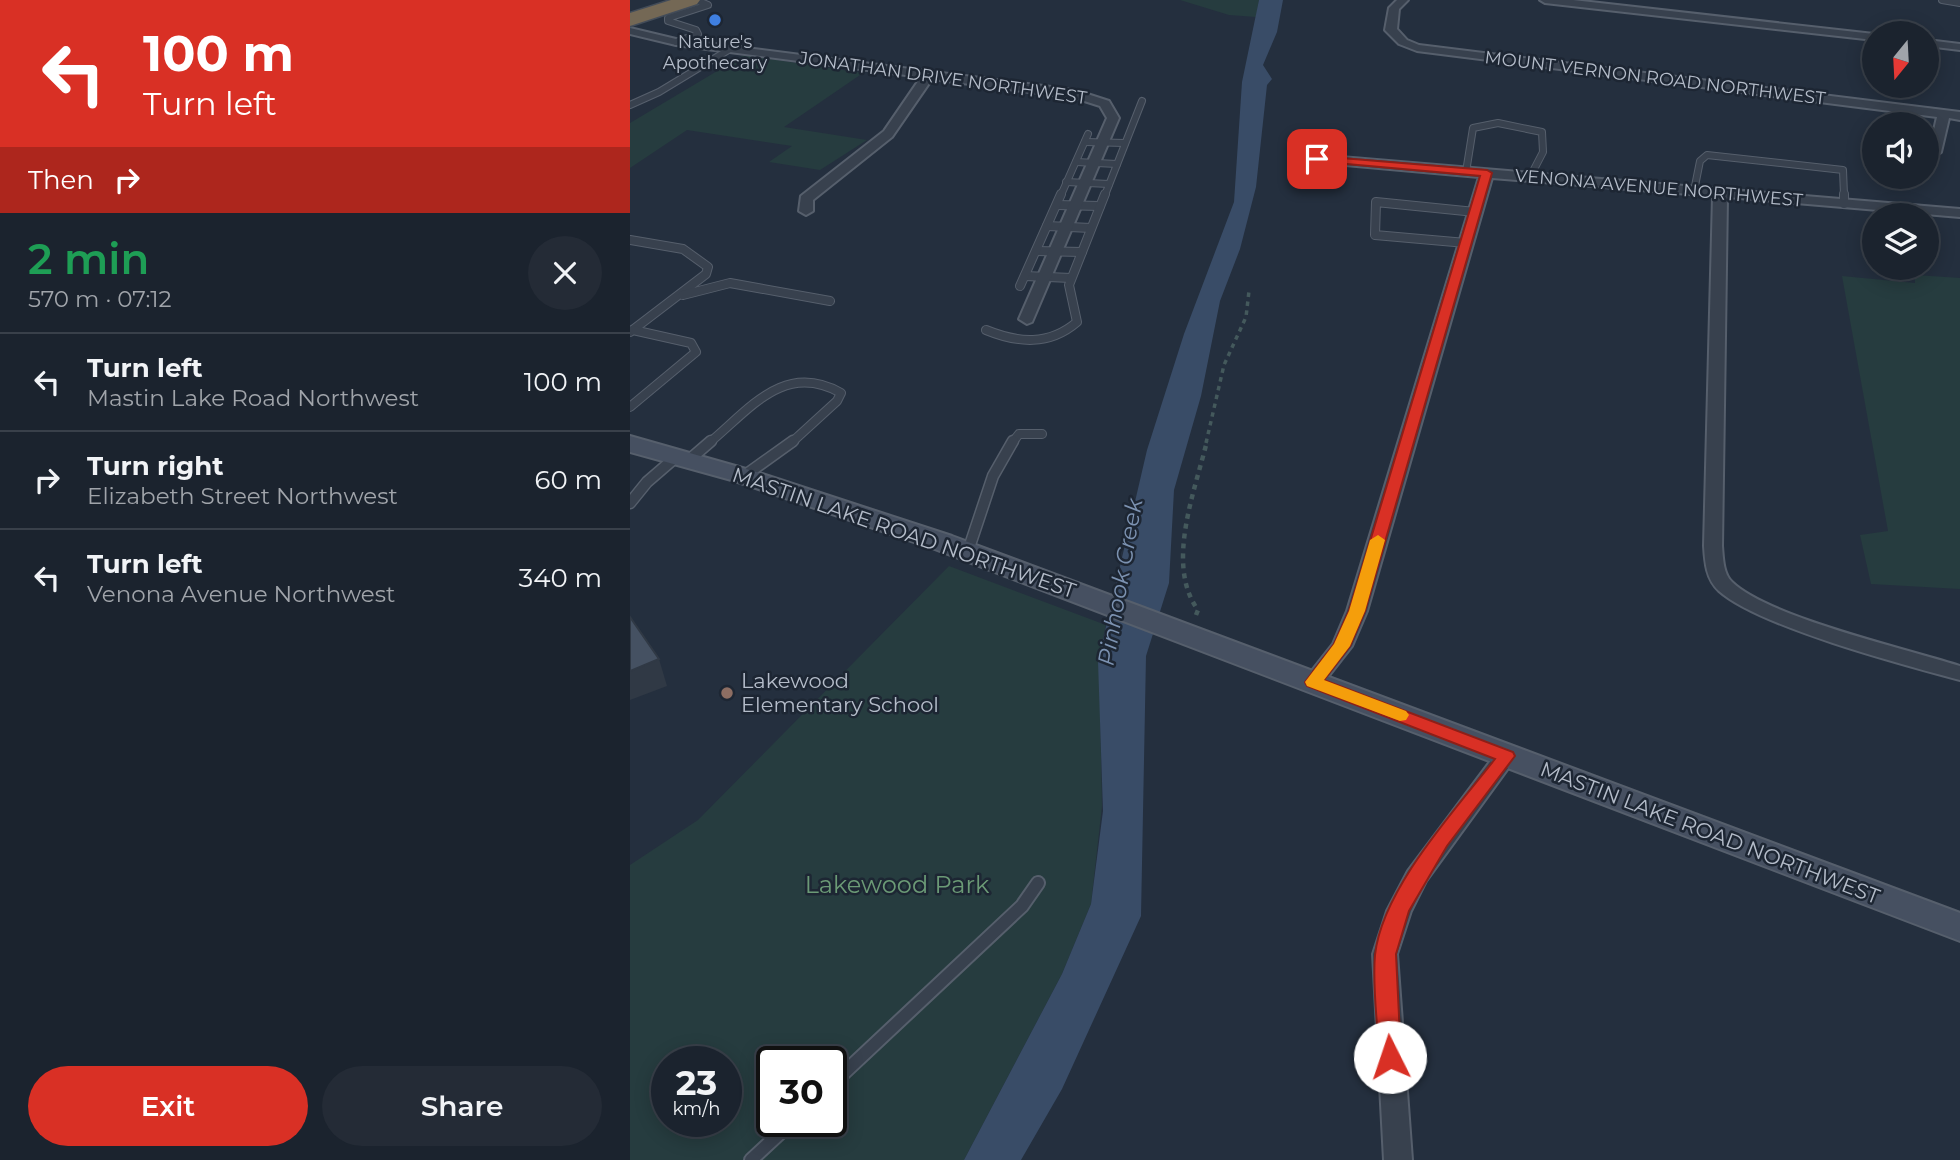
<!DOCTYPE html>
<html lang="en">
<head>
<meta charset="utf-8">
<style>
  body { margin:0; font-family:Montserrat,sans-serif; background:#242b36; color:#f1f3f6; height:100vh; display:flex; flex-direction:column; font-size:26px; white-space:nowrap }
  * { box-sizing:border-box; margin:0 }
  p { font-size:23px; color:#a0a4aa }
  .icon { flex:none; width:38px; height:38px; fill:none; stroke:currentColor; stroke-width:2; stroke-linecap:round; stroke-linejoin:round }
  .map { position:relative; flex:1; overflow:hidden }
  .drawer { display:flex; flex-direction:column; background:#1b232e; width:630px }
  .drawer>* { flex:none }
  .banner { background:#d93025; color:#fff; overflow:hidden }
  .needle { width:46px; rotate:198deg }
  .buttons { position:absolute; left:1232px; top:21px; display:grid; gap:14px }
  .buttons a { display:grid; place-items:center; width:77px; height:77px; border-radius:50%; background:#1b232e; box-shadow:0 4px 18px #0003,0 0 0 2px #39404a; font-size:35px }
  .speed { position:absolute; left:21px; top:1046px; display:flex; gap:14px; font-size:35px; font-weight:700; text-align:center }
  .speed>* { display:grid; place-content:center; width:91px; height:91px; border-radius:50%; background:#1b232e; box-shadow:0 4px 18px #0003,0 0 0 2px #39404a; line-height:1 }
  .speed small { font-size:18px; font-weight:400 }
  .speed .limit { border:4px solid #111; border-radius:10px; background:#fff; color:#111 }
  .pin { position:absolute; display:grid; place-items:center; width:60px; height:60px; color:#fff; margin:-30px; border-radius:14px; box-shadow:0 4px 10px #0006 }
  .me { position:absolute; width:77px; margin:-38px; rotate:356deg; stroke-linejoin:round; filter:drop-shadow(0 0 5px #0008) }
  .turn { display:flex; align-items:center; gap:24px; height:147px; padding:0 28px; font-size:32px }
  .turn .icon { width:91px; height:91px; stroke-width:2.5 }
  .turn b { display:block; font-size:49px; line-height:60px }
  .then { display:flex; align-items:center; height:66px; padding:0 28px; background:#0003; gap:14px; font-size:26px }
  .round { display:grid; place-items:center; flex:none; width:74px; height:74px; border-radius:37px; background:#242b36 }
  .overview { display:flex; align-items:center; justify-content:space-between; height:119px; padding:0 28px }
  h1 { font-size:42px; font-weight:600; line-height:52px; color:#1e9e55 }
  .action { display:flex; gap:14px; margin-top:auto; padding:14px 28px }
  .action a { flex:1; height:80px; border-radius:42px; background:#d93025; color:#fff; font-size:28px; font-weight:600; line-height:80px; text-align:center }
  .action a+a { background:#242b36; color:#f1f3f6 }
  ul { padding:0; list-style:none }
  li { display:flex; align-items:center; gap:21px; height:98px; padding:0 28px; border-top:2px solid #39404a }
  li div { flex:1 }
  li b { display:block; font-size:26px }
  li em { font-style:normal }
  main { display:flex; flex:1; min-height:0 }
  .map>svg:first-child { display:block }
  .green { fill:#263c3f; fill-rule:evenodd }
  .water { fill:#394c67 }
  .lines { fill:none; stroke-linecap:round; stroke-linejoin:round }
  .lane-far3-casing { stroke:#565f6c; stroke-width:8 }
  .lane-far2-casing { stroke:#565f6c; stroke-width:10 }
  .lane-far1-casing { stroke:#565f6c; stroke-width:13 }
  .lane-casing { stroke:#565f6c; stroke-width:16 }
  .street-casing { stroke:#565f6c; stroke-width:4 }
  .secondary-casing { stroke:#565f6c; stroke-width:4 }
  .highway-casing { stroke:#434c59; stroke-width:3 }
  .path-far1 { stroke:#44595c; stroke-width:3.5; stroke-dasharray:4.5 4.5; stroke-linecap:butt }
  .path { stroke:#44595c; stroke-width:4.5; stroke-dasharray:5 5; stroke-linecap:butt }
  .lane-far3 { stroke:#38414e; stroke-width:6 }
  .lane-far2 { stroke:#38414e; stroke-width:8 }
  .lane-far1 { stroke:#38414e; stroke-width:10 }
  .lane { stroke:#38414e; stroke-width:12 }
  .street { fill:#38414e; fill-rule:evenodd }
  .secondary { fill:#465061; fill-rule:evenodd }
  .highway { fill:#746855; fill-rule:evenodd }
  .shaded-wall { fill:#303945 }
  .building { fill:#455162; stroke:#303945; stroke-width:2 }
  .route { fill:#d93025; stroke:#8d1f18; stroke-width:2 }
  .slow { fill:#f59e0b }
  .shop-dot { fill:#3f7fe0; stroke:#1d2633; stroke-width:2.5 }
  .education-dot { fill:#8d6e63; stroke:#1d2633; stroke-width:2.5 }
  .labels { text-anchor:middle; stroke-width:5; stroke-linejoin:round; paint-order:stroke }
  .far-poi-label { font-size:18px; fill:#b4bcc9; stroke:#1d2633 }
  .far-street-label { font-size:18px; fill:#b4bcc9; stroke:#1d2633 }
  .street-label { font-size:21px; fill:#b4bcc9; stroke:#1d2633 }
  .poi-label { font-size:21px; fill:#b4bcc9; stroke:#1d2633; text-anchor:start }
  .water-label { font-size:23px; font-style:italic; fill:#7c92b1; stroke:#1d2633 }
  .near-park-label { font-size:24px; fill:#6b9a76; stroke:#1d2633 }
</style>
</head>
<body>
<main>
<section class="drawer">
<div class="banner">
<div class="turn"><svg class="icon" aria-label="left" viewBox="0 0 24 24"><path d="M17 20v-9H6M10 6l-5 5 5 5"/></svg><div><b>100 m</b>Turn left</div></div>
<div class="then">Then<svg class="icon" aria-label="right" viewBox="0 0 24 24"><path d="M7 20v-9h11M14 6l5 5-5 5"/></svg></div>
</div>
<div class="overview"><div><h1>2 min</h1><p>570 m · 07:12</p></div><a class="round"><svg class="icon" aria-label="close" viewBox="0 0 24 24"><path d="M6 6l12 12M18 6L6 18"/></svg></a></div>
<ul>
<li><svg class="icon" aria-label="left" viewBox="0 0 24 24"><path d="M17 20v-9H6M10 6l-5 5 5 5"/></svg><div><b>Turn left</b><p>Mastin Lake Road Northwest</p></div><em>100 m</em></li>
<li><svg class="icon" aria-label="right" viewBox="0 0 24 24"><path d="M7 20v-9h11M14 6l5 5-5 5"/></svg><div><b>Turn right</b><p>Elizabeth Street Northwest</p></div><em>60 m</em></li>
<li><svg class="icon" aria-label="left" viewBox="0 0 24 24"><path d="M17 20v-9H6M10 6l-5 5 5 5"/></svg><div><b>Turn left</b><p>Venona Avenue Northwest</p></div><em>340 m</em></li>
</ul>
<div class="action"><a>Exit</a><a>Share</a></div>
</section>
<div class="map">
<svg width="1330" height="1160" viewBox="0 0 1330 1160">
  <rect width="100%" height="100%" fill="#242f3e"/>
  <g class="green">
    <path d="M 550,0 L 629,0 L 626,17 L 599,15 Z"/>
    <path d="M 114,55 L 233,73 L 154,127 L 237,140 L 190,170 L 139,162 L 162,146 L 57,130 L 0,168 L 0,123 Z"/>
    <path d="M 1285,275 L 1330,278 L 1330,589 L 1241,584 L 1230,535 L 1258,531 L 1212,276 L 1285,283 Z"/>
    <path d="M 319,566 L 476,625 L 469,657 L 472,806 L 461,904 L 432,974 L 334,1160 L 0,1160 L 0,865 L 68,820 ZM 37,1062 L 96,1062 L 96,1122 L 37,1122 ZM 142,1062 L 201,1062 L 201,1122 L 142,1122 Z"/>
  </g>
  <path class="water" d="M 629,0 L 653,0 L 647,32 L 633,65 L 642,79 L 637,85 L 626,187 L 610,249 L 590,301 L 571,396 L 544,490 L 539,583 L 516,656 L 511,916 L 432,1089 L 391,1160 L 334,1160 L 432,974 L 461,904 L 473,811 L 468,661 L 517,450 L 554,334 L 604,202 L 612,82 Z"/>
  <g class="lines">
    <defs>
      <g id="lane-far3">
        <path d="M 1312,0 L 1330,3"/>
        <path d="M 46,42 L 68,34 L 66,30 L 38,21 L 38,18 L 78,5 L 66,0"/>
        <path d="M 0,105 L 29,92 L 100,49"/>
        <path d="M 455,142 L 495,143"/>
        <path d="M 446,162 L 487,164"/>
        <path d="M 836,172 L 843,128 L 868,123 L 912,132 L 913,152 L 900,177"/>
        <path d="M 436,182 L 479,184"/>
        <path d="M 1064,191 L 1070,161 L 1077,155 L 1213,170 L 1214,195"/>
        <path d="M 431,195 L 458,134"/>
        <path d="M 475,195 L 512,101"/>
      </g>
      <g id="lane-far2">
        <path d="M 1214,194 L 1214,204"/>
        <path d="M 427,205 L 470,206"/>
        <path d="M 417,226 L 461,228"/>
        <path d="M 0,240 L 53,249 L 78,267 L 76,274 L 0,332"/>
        <path d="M 836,243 L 745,235 L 746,202 L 845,212"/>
        <path d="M 406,251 L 452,252"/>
        <path d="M 395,276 L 441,278"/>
        <path d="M 390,286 L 431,194"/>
        <path d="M 53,295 L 100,283 L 200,301"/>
        <path d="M 356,330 C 388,343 419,346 447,322 L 439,285 L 475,194"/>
        <path d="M 0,407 L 66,352 L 61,343 L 3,330"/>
        <path d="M 79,443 C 120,409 154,361 211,393 L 207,401 L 161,443"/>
        <path d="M 382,443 L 389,434 L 412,434"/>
      </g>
      <g id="lane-far1">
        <path d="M 59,460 L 81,441"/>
        <path d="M 114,476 L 163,441"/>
        <path d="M 0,503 L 17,482 L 46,457"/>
        <path d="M 338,551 L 363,476 L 383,441"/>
      </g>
      <g id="lane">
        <path d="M 201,1085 L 392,906 L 408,883"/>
        <path d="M 121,1160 L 162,1122"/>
      </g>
      <g id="street">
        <path d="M 767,0 L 778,0 L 769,9 L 767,29 L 777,40 L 789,45 L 1330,112 L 1330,120 L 1319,118 L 1311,152 L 1305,156 L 1299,152 L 1307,117 L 787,51 L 769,44 L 755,30 L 759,8 Z"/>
        <path d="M 910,0 L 943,0 L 1244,34 L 1244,40 L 915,3 Z"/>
        <path d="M 0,28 L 46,39 L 445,90 L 479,101 L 489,118 L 402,322 L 397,324 L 389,319 L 477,118 L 470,106 L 445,98 L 302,79 L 262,137 L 183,200 L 183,211 L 176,215 L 169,211 L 171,196 L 254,131 L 291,77 L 46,45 L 0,34 Z"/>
        <path d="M 1297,40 L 1330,44 L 1330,50 L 1297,46 Z"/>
        <path d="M 687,155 L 1330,209 L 1330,217 L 1097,197 L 1092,546 C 1093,557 1093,574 1102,582 C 1138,617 1277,649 1330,666 L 1330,680 C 1274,665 1128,626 1089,591 C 1076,579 1075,562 1074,546 L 1083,196 L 862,178 L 737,611 L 722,646 L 690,687 L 676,687 L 673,682 L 703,644 L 717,611 L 849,177 L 682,162 L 681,159 Z"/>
        <path d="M 876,749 L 884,751 L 887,756 L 796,881 L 781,911 L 767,954 L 782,1160 L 754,1160 L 743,954 L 757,911 L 778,871 L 868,751 Z"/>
      </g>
      <path id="secondary" d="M 0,436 L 123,471 L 322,536 L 1330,913 L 1330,941 L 302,548 L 105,481 L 0,452 Z"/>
      <path id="highway" d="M 41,0 L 70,0 L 67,4 L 0,26 L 0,13 Z"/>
    </defs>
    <use href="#lane-far3" class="lane-far3-casing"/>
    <use href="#lane-far2" class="lane-far2-casing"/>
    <use href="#lane-far1" class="lane-far1-casing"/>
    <use href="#lane" class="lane-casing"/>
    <use href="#street" class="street-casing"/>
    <use href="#secondary" class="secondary-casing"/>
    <use href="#highway" class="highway-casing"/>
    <path class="path-far1" d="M 576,443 L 594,365 L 616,317 L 619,291"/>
    <path class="path" d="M 566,615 L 568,610 C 535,565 565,491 577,441"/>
    <use href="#lane-far3" class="lane-far3"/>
    <use href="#lane-far2" class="lane-far2"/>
    <use href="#lane-far1" class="lane-far1"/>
    <use href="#lane" class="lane"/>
    <use href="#street" class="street"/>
    <use href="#secondary" class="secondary"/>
    <use href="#highway" class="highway"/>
  </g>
  <path class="shaded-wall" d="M 29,659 L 37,686 L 0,700 L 0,671 Z"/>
  <path class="building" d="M 0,617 L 29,659 L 0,671 Z"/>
  <path class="route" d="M 687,156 L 857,170 L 862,173 L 735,611 L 720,646 L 694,680 L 883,752 L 885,756 L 817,846 L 779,911 L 766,954 L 771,1057 L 768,1064 L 760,1066 L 753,1064 L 749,1057 C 748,1024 742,987 745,955 C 752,889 825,810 865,759 L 677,686 L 675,682 L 704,644 L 719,611 L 850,176 L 683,161 L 681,159 Z"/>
  <path class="slow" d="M 748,535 L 755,540 L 735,611 L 720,646 L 694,680 L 776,711 L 779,715 L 776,720 L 770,721 L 677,686 L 675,682 L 704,644 L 719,611 L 740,540 Z"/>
  <circle class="shop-dot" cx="85" cy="20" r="7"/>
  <circle class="education-dot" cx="97" cy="693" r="7"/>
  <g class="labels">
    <g class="far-poi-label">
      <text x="85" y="48">Nature's<tspan x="85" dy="21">Apothecary</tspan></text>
    </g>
    <g class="far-street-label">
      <text transform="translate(313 78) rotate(8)" y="6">JONATHAN DRIVE NORTHWEST</text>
      <text transform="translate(1025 78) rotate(7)" y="6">MOUNT VERNON ROAD NORTHWEST</text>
      <text transform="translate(1029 188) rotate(5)" y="6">VENONA AVENUE NORTHWEST</text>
    </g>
    <g class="street-label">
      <text transform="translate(274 533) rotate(19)" y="7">MASTIN LAKE ROAD NORTHWEST</text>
      <text transform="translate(1080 833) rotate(21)" y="7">MASTIN LAKE ROAD NORTHWEST</text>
    </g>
    <g class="poi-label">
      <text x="111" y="688">Lakewood<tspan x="111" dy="24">Elementary School</tspan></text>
    </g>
    <g class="water-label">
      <text transform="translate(490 582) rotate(-80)" y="8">Pinhook Creek</text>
    </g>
    <g class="near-park-label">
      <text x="267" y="893">Lakewood Park</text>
    </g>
  </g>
</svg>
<div class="buttons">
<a><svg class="needle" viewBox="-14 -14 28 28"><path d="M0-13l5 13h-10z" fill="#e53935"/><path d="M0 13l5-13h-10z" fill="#a0a4aa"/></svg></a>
<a><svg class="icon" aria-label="sound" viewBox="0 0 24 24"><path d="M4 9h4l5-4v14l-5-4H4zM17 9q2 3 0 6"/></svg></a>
<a><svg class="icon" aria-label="layers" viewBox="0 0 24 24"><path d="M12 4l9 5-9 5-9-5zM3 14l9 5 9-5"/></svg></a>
</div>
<div class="speed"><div>23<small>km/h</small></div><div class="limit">30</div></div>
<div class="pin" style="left:687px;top:159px;background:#d93025"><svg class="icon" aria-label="arrive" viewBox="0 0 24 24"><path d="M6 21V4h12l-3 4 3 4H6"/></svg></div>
<svg class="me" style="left:760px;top:1057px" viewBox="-20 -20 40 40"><circle r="19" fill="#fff"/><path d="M0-13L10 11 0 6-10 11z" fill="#d93025"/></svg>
</div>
</main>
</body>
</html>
